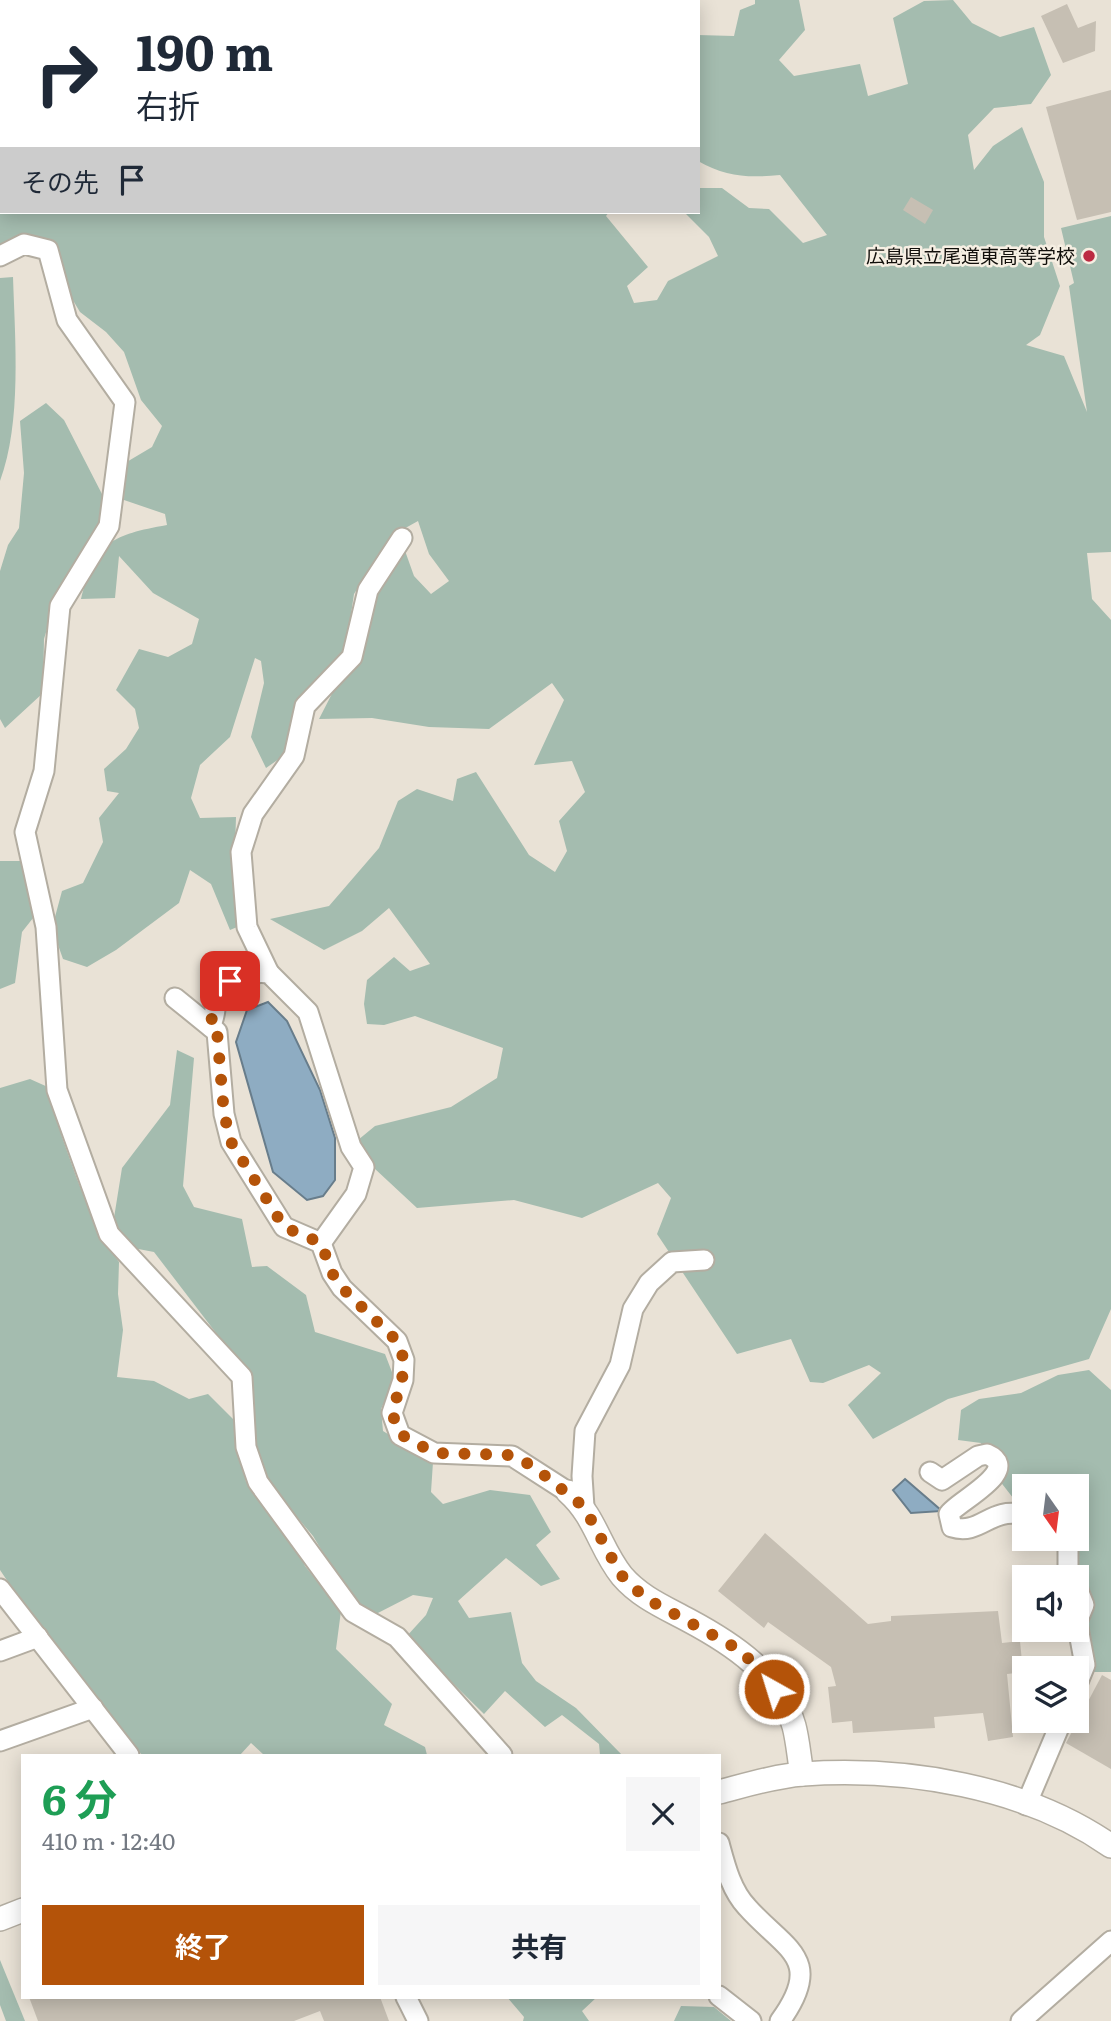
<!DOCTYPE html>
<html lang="ja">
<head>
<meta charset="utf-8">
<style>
  body { margin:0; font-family:Literata,"Noto Sans JP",serif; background:#f6f6f7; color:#1f2937; height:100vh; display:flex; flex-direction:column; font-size:26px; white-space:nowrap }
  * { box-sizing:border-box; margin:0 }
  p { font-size:23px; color:#747a83 }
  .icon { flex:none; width:38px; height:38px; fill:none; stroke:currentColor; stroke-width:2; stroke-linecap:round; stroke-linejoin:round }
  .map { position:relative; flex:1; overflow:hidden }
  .drawer { position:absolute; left:21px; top:1754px; width:700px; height:245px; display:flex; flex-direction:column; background:#fff; border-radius:0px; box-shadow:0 4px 18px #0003 }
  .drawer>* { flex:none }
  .hud { position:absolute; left:0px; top:0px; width:700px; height:214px; box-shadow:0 4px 18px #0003; background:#fff; color:#1f2937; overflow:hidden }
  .needle { width:46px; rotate:166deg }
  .fabs { position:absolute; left:1012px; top:1474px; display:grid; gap:14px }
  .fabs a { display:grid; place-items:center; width:77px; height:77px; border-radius:0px; background:#fff; box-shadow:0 4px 18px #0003; font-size:35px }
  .pin { position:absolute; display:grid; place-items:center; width:60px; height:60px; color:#fff; margin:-30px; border-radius:14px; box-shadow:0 4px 10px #0006 }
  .me { position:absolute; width:77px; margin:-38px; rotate:321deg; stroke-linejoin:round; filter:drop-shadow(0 0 5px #0008) }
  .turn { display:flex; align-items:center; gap:24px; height:147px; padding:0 21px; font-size:32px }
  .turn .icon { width:91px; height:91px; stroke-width:2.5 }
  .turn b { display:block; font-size:49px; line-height:60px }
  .then { display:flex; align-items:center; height:66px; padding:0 21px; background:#0003; gap:14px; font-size:26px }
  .round { display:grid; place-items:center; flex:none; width:74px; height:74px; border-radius:0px; background:#f6f6f7 }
  .headline { display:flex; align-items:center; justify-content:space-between; height:119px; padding:0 21px }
  h1 { font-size:42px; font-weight:700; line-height:52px; color:#1e9e55 }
  .cta { display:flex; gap:14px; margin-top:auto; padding:14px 21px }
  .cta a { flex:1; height:80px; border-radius:0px; background:#b45309; color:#fff; font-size:28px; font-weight:700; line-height:80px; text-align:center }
  .cta a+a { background:#f6f6f7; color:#1f2937 }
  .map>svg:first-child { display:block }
  .green { fill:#a4bcaf }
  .water { fill:#8eacc2; stroke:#687d8b; stroke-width:2 }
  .building { fill:#c6bfb3 }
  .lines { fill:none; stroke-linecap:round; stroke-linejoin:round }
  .minor-casing { stroke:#b3ada1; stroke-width:23 }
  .tertiary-casing { stroke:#b3ada1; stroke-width:26 }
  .minor { stroke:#fff; stroke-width:19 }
  .tertiary { stroke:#fff; stroke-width:23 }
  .route { stroke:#b45309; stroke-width:12; stroke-dasharray:0 21.6 }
  .poi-dot { fill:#bc2b42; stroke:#f6efe3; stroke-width:2.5 }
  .labels { text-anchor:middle; stroke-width:5; stroke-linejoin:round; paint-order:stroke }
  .poi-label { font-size:19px; fill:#110f0b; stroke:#f6efe3; text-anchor:end }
</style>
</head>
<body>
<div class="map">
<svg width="1111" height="2021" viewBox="0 0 1111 2021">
  <rect width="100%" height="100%" fill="#e9e2d6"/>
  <g class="green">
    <path d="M 0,0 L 631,0 L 633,2 L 2,2 L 2,212 L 609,212 L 606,216 L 648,267 L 627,286 L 634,303 L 657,300 L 668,281 L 718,256 L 709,237 L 684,212 L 698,212 L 698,188 L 722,188 L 749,208 L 769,209 L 803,243 L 827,235 L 780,175 C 748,178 726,177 698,161 L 698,35 L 734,36 L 740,10 L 755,4 L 755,0 L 799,0 L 805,30 L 779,60 L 794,76 L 860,64 L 868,96 L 908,84 L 893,18 L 924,1 L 953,0 L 972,23 L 1000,37 L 1034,27 L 1051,75 L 1031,104 L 994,108 L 968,135 L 974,170 L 993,146 L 1022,127 L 1044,182 L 1044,237 L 1060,286 L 1040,335 L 1026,345 L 1064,356 L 1087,412 L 1069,286 L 1074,283 L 1061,228 L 1111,216 L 1111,552 L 1087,553 L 1092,599 L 1111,620 L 1111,1309 L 1089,1359 L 948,1399 L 873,1439 L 848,1405 L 881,1373 L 869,1365 L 823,1383 L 810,1382 L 791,1339 L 737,1354 L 657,1234 L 671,1198 L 658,1183 L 582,1218 L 514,1200 L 417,1208 L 374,1168 L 358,1140 L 375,1126 L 451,1107 L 497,1078 L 503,1048 L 415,1016 L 384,1025 L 367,1024 L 364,1004 L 367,980 L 394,957 L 410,971 L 430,964 L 389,908 L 362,931 L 324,950 L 270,919 L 329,906 L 379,848 L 398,801 L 417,789 L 453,801 L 457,779 L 476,772 L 529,855 L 555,872 L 567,851 L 559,821 L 585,792 L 572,761 L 534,765 L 564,700 L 552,683 L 489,729 L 429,727 L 372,718 L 319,719 L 338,682 L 371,600 L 404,548 L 414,576 L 431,594 L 449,581 L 429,554 L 418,521 L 391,536 L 354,594 L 345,654 L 289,752 L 266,768 L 251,737 L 264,683 L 261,661 L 255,658 L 230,737 L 200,765 L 191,798 L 200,818 L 236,817 L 235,849 L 242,925 L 230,930 L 211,884 L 190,870 L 179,903 L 116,950 L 87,967 L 63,959 L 52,928 L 62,891 L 83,883 L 103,842 L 99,818 L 119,793 L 107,791 L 104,769 L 126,749 L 139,728 L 135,709 L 116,690 L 139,649 L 168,657 L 192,644 L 199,619 L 153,593 L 119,556 L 115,598 L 81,599 C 96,541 112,535 167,525 L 165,514 L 124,500 L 125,463 L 152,447 L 162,426 L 141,400 L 124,352 L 106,332 L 80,312 L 71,297 L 53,247 L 0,250 Z"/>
    <path d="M 13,277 C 15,340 22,422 0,481 L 0,278 Z"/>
    <path d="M 46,403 L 64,420 L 104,498 L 105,521 L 60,585 L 44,639 L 43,693 L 5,728 L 0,719 L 0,571 L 8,545 L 19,528 L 24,473 L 20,421 Z"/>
    <path d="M 0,861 L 23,861 L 37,913 L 22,932 L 15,983 L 0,989 Z"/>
    <path d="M 177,1050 L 194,1058 L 183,1186 L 194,1207 L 242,1219 L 252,1267 L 267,1266 L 306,1295 L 315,1332 L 385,1354 L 395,1380 L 381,1409 L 383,1431 L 433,1462 L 431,1492 L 443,1504 L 490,1490 L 530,1495 L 551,1532 L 536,1545 L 560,1579 L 541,1586 L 506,1558 L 458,1601 L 469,1618 L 511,1612 L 522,1663 L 536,1681 L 576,1708 L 622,1755 L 600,1755 L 599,1744 L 562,1715 L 545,1727 L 505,1691 L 484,1714 L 406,1637 L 426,1615 L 433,1598 L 413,1595 L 374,1615 L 352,1601 L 313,1536 L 260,1473 L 250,1442 L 252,1380 L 154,1252 L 128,1247 L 113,1224 L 122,1168 L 170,1105 Z"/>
    <path d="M 30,1079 L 50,1088 L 62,1137 L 77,1179 L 99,1234 L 119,1262 L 118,1294 L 123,1330 L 117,1377 L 154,1381 L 189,1399 L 208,1394 L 235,1421 L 246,1482 L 292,1536 L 305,1566 L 341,1611 L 336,1649 L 392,1704 L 384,1725 L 425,1747 L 427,1755 L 264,1755 L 251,1743 L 240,1755 L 142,1755 L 31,1616 L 0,1570 L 0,1088 Z"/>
    <path d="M 1089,1370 L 1111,1390 L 1111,1672 L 1089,1672 L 1076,1583 L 1076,1486 L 1024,1486 L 1024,1512 L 985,1462 L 981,1443 L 958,1440 L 961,1410 L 979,1399 L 1021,1393 L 1058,1375 Z"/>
    <path d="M 0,1960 L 25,2021 L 6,2021 L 0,2005 Z"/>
    <path d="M 507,1997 L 597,1997 L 582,2011 L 589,2021 L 523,2021 L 524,2017 Z"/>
    <path d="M 681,2006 L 714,2007 L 731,2021 L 674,2021 Z"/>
  </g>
  <g class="water">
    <path d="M 268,1002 L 287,1021 L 320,1090 L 335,1138 L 335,1180 L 323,1196 L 307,1200 L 273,1172 L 236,1042 L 247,1010 Z"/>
    <path d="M 905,1479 L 942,1511 L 911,1513 L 893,1490 Z"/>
  </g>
  <g class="building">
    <path d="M 1067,4 L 1078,28 L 1096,21 L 1095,51 L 1063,63 L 1041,16 Z"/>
    <path d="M 1111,90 L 1111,212 L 1077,220 L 1046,107 Z"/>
    <path d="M 911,197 L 933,210 L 925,224 L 903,210 Z"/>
    <path d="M 765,1533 L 868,1624 L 891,1621 L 891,1616 L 998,1611 L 1002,1643 L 1020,1641 L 1023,1672 L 1007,1674 L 1013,1737 L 988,1741 L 983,1713 L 934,1717 L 935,1728 L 853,1733 L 852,1721 L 832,1723 L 828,1687 L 836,1686 L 831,1667 L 768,1622 L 764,1628 L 718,1591 Z"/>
    <path d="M 1102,1675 L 1111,1680 L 1111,1769 L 1066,1743 Z"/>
    <path d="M 29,1997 L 380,1997 L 389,2021 L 324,2021 L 320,2011 L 294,2021 L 38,2021 Z"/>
  </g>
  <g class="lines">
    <defs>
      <g id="minor">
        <path d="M 657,0 L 657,2"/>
        <path d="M 0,256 L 24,244 L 48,250 L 67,320 L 125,402 L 109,526 L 60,606 L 44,771 L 25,832 L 46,927 L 57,1090 L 109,1234 L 242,1377 L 246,1447 L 258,1482 L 353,1612 L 397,1637 L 502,1755"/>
        <path d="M 269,973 L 247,927 L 241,852 L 253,814 L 294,756 L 305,706 L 352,657 L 368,590 L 402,538"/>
        <path d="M 175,998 L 217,1032 L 224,1114 L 231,1142 L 284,1227 L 321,1243 L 332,1273 L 342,1288 L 397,1341 L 404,1360 L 403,1380 L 392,1413 L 400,1435 L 434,1453 L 512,1456 L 568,1492"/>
        <path d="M 210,1026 C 216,1017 214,1008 217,999 C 225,977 249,971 269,973 L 308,1012 L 351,1147 L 364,1167 L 356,1194 L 321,1243"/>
        <path d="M 930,1472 L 942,1480 L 978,1456 L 987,1454 C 1024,1470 956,1502 949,1514 L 952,1527 C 981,1536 990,1506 1024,1515"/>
        <path d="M 584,1507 L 582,1476 L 585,1431 L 620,1365 L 633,1309 L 649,1283 L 672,1262 L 704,1260"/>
        <path d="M 1068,1538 L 1068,1568 L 1071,1577"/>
        <path d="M 1076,1585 L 1084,1605 L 1077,1622 L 1085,1665 L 1076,1687"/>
        <path d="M 0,1589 L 129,1755"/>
        <path d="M 0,1651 L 38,1637"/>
        <path d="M 0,1741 L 93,1708"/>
        <path d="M 1026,1805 L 1062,1720"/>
        <path d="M 719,1843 C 725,1865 731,1890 747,1907 C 784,1949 826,1958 780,2021"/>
        <path d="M 719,1996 L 751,2021"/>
        <path d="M 406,1997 L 418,2021"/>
        <path d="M 1021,2021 L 1111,1941"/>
      </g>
      <g id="tertiary">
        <path d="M 568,1492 C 596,1517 600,1549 622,1576 C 640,1597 664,1607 688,1620 C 733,1644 779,1674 794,1726 C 798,1741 799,1758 802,1774"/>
        <path d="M 719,1792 C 746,1785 775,1776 803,1774 C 906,1767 1025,1786 1111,1846"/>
        <path d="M 0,1919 L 23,1910"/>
      </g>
    </defs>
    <use href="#minor" class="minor-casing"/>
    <use href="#tertiary" class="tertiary-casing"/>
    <use href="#minor" class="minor"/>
    <use href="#tertiary" class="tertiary"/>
  </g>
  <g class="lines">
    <path class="route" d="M 230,981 L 217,997 L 210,1026 L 217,1031 L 224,1114 L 231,1142 L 284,1227 L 321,1243 L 332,1273 L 342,1288 L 397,1341 L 404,1360 L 402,1380 L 392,1413 L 400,1434 L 434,1453 L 512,1455 L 534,1467 L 584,1507 L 621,1575 L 645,1598 L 742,1651 L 774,1689"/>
  </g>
  <circle class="poi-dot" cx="1089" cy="256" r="7"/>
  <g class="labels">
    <g class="poi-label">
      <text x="1075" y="263">広島県立尾道東高等学校</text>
    </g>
  </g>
</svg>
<div class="fabs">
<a><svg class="needle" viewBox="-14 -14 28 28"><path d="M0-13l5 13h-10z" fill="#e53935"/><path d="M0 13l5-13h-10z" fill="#747a83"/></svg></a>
<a><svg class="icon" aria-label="sound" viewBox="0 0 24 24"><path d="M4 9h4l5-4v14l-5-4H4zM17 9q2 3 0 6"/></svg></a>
<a><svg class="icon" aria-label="layers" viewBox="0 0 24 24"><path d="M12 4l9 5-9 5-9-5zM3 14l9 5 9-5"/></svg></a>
</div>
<div class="pin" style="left:230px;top:981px;background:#d93025"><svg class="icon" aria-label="arrive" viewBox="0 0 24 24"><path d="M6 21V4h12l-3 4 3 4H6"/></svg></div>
<svg class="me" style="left:774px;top:1689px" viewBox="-20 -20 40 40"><circle r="17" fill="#b45309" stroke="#fff" stroke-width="3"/><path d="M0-11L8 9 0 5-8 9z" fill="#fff"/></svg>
<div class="hud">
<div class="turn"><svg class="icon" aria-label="right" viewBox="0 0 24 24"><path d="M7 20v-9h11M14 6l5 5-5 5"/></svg><div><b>190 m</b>右折</div></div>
<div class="then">その先<svg class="icon" aria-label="arrive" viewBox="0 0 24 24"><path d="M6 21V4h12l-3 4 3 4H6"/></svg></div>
</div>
<section class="drawer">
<div class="headline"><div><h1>6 分</h1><p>410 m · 12:40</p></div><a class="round"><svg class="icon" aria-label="close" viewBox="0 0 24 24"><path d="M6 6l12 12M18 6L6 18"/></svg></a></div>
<div class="cta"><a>終了</a><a>共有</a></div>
</section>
</div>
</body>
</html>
